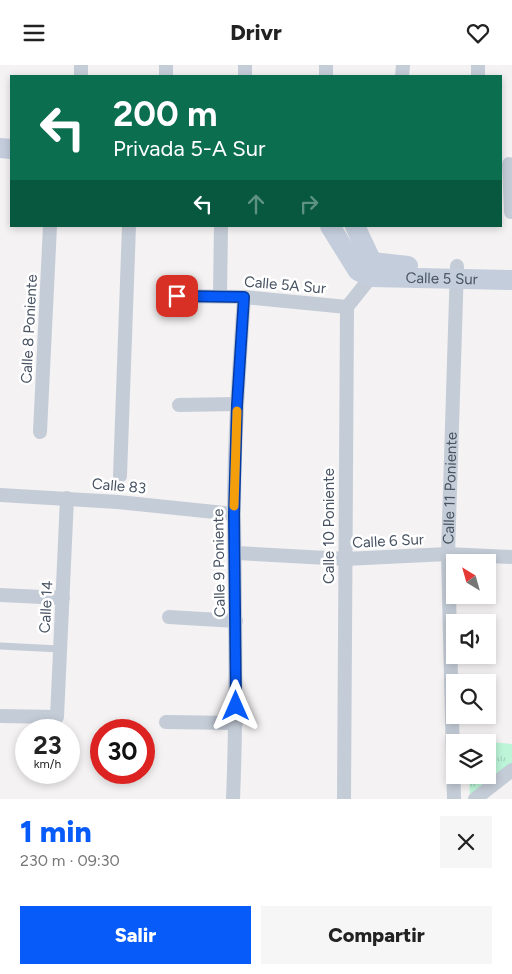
<!DOCTYPE html>
<html lang="es">
<head>
<meta charset="utf-8">
<style>
  body { margin:0; font-family:Figtree,sans-serif; background:#f6f6f6; color:#222; height:100vh; display:flex; flex-direction:column; font-size:19px; white-space:nowrap }
  * { box-sizing:border-box; margin:0 }
  p { font-size:16px; color:#767676 }
  .icon { flex:none; width:28px; height:28px; fill:none; stroke:currentColor; stroke-width:2; stroke-linecap:round; stroke-linejoin:round }
  .map { position:relative; height:734px; overflow:hidden }
  .details { display:flex; flex-direction:column; background:#fff; flex:1 }
  .details>* { flex:none }
  .banner { position:absolute; left:10px; top:10px; width:492px; height:152px; border-radius:0px; box-shadow:0 2px 8px #0003; background:#0b6e4f; color:#fff; overflow:hidden }
  .needle { width:32px; rotate:323deg }
  .buttons { position:absolute; left:446px; top:489px; display:grid; gap:10px }
  .buttons a { display:grid; place-items:center; width:50px; height:50px; border-radius:0px; background:#fff; box-shadow:0 2px 8px #0003; font-size:25px }
  .speed { position:absolute; left:15px; top:654px; display:flex; gap:10px; font-size:25px; font-weight:700; text-align:center }
  .speed>* { display:grid; place-content:center; width:65px; height:65px; border-radius:50%; background:#fff; box-shadow:0 2px 8px #0003; line-height:1 }
  .speed small { font-size:12px; font-weight:400 }
  .speed .limit { border:8px solid #d22; background:#fff; color:#111 }
  .pin { position:absolute; display:grid; place-items:center; width:42px; height:42px; color:#fff; margin:-21px; border-radius:10px; box-shadow:0 2px 8px #0006 }
  .me { position:absolute; width:55px; margin:-28px; rotate:0deg; stroke-linejoin:round; filter:drop-shadow(0 0 4px #0008) }
  .turn { display:flex; align-items:center; gap:18px; height:105px; padding:0 20px; font-size:22px }
  .turn .icon { width:65px; height:65px; stroke-width:2.5 }
  .turn b { display:block; font-size:35px; line-height:42px }
  .lanes { display:flex; align-items:center; height:48px; padding:0 20px; background:#0003; justify-content:center; gap:25px; direction:ltr }
  .lanes .off { opacity:.35 }
  .round { display:grid; place-items:center; flex:none; width:52px; height:52px; border-radius:0px; background:#f6f6f6 }
  .summary { display:flex; align-items:center; justify-content:space-between; height:85px; padding:0 20px }
  h1 { font-size:30px; font-weight:800; line-height:38px; color:#075bf9 }
  .action { display:flex; gap:10px; margin-top:auto; padding:10px 20px }
  .action a { flex:1; height:58px; border-radius:0px; background:#075bf9; color:#fff; font-size:20px; font-weight:800; line-height:58px; text-align:center }
  .action a+a { background:#f6f6f6; color:#222 }
  header { display:flex; justify-content:space-between; align-items:center; height:65px; padding:0 20px; background:#fff; font-size:22px; font-weight:800 }
  .map>svg:first-child { display:block }
  .park { fill:url(#park-tufts) }
  .lines { fill:none; stroke-linecap:round; stroke-linejoin:round }
  .lane { stroke:#c4ccd7; stroke-width:7 }
  .street { stroke:#c4ccd7; stroke-width:14 }
  .secondary { stroke:#c3cddc; stroke-width:20 }
  .route-casing { stroke:#053ba2; stroke-width:12 }
  .route { stroke:#075bf9; stroke-width:9 }
  .slow { stroke:#f59e0b; stroke-width:9 }
  .labels { text-anchor:middle; stroke-width:5; stroke-linejoin:round; paint-order:stroke }
  .street-label { font-size:15px; fill:#475362; stroke:#fff }
</style>
</head>
<body>
<header><svg class="icon" aria-label="menu" viewBox="0 0 24 24"><path d="M4 6h16M4 12h16M4 18h16"/></svg>Drivr<svg class="icon" aria-label="heart" viewBox="0 0 24 24"><path d="M12 20l-8-8c-3-5 5-10 8-4 3-6 11-1 8 4z"/></svg></header>
<div class="map">
<svg width="512" height="734" viewBox="0 0 512 734">
  <defs>
    <pattern id="park-tufts" width="24" height="20" patternUnits="userSpaceOnUse" patternTransform="scale(1.25)"><rect width="24" height="20" fill="#bdf5d8"/><path d="M3 7l-1-3M5 7V3M7 7l1-3M15 17l-1-3M17 17v-4M19 17l1-3" fill="none" stroke="#a4d4bc"/></pattern>
  </defs>
  <rect width="100%" height="100%" fill="#f4f2f2"/>
  <path class="park" d="M 468,675 L 512,679 L 512,701 L 470,732 L 469,710 L 488,710 L 488,678 L 468,677 Z"/>
  <g class="lines">
    <path class="lane" d="M 0,581 L 60,584"/>
    <g class="street">
      <path d="M 81,11 L 81,0"/>
      <path d="M 166,11 L 166,0"/>
      <path d="M 245,11 L 245,0"/>
      <path d="M 326,11 L 326,0"/>
      <path d="M 402,11 L 403,0"/>
      <path d="M 478,11 L 478,0"/>
      <path d="M 509,99 L 511,147"/>
      <path d="M 177,231 L 244,232 L 347,242"/>
      <path d="M 220,231 L 221,161"/>
      <path d="M 179,340 L 237,339"/>
      <path d="M 40,367 L 50,161"/>
      <path d="M 120,411 L 129,161"/>
      <path d="M 0,430 L 118,437 L 234,449"/>
      <path d="M 236,488 L 345,494 L 448,489 L 512,492"/>
      <path d="M 0,530 L 63,533"/>
      <path d="M 169,552 L 236,556"/>
      <path d="M 0,651 L 57,652 L 67,433"/>
      <path d="M 166,657 L 236,658"/>
      <path d="M 233,734 C 237,639 235,544 234,449 C 234,377 239,304 244,232"/>
      <path d="M 344,734 L 347,242 L 371,212 L 371,205"/>
      <path id="s1" d="M 454,734 L 448,489 L 457,201"/>
      <path d="M 475,734 L 512,705"/>
    </g>
    <g class="secondary">
      <path d="M 0,83 L 11,84"/>
      <path id="s2" d="M 330,161 L 358,206 L 371,212 L 512,215"/>
      <path d="M 355,161 L 372,197 L 408,201"/>
    </g>
  </g>
  <g class="lines">
    <defs>
      <path id="route" d="M 177,231 L 244,232 L 237,340 L 234,449 L 236,641"/>
    </defs>
    <use href="#route" class="route-casing"/>
    <use href="#route" class="route"/>
    <path class="slow" d="M 234,441 L 237,346"/>
  </g>
  <g class="labels">
    <g class="street-label">
      <text dy="5" stroke="none"><textPath href="#s2" startOffset="138">Calle 5 Sur</textPath></text>
      <text transform="translate(285 220) rotate(5)" y="5">Calle 5A Sur</text>
      <text transform="translate(29 264) rotate(-87)" y="5">Calle 8 Poniente</text>
      <text transform="translate(119 421) rotate(5)" y="5">Calle 83</text>
      <text dy="5" stroke="none"><textPath href="#s1" startOffset="311">Calle 11 Poniente</textPath></text>
      <text transform="translate(329 461) rotate(-90)" y="5">Calle 10 Poniente</text>
      <text transform="translate(388 476) rotate(-3)" y="5">Calle 6 Sur</text>
      <text transform="translate(219 498) rotate(-91)" y="5">Calle 9 Poniente</text>
      <text transform="translate(46 542) rotate(-87)" y="5">Calle 14</text>
    </g>
  </g>
</svg>
<div class="buttons">
<a><svg class="needle" viewBox="-14 -14 28 28"><path d="M0-13l5 13h-10z" fill="#e53935"/><path d="M0 13l5-13h-10z" fill="#767676"/></svg></a>
<a><svg class="icon" aria-label="sound" viewBox="0 0 24 24"><path d="M4 9h4l5-4v14l-5-4H4zM17 9q2 3 0 6"/></svg></a>
<a><svg class="icon" aria-label="search" viewBox="0 0 24 24"><circle cx="10" cy="10" r="6"/><path d="M15 15l6 6"/></svg></a>
<a><svg class="icon" aria-label="layers" viewBox="0 0 24 24"><path d="M12 4l9 5-9 5-9-5zM3 14l9 5 9-5"/></svg></a>
</div>
<div class="speed"><div>23<small>km/h</small></div><div class="limit">30</div></div>
<div class="pin" style="left:177px;top:231px;background:#d93025"><svg class="icon" aria-label="arrive" viewBox="0 0 24 24"><path d="M6 21V4h12l-3 4 3 4H6"/></svg></div>
<svg class="me" style="left:236px;top:641px" viewBox="-20 -20 40 40"><path d="M0-17L14 15 0 8-14 15z" fill="#075bf9" stroke="#fff" stroke-width="4"/></svg>
<div class="banner">
<div class="turn"><svg class="icon" aria-label="left" viewBox="0 0 24 24"><path d="M17 20v-9H6M10 6l-5 5 5 5"/></svg><div><b>200 m</b>Privada 5-A Sur</div></div>
<div class="lanes"><svg class="icon" aria-label="left" viewBox="0 0 24 24"><path d="M17 20v-9H6M10 6l-5 5 5 5"/></svg><svg class="icon off" aria-label="ahead" viewBox="0 0 24 24"><path d="M12 20V5M6 11l6-6 6 6"/></svg><svg class="icon off" aria-label="right" viewBox="0 0 24 24"><path d="M7 20v-9h11M14 6l5 5-5 5"/></svg></div>
</div>
</div>
<section class="details">
<div class="summary"><div><h1>1 min</h1><p>230 m · 09:30</p></div><a class="round"><svg class="icon" aria-label="close" viewBox="0 0 24 24"><path d="M6 6l12 12M18 6L6 18"/></svg></a></div>
<div class="action"><a>Salir</a><a>Compartir</a></div>
</section>
</body>
</html>
